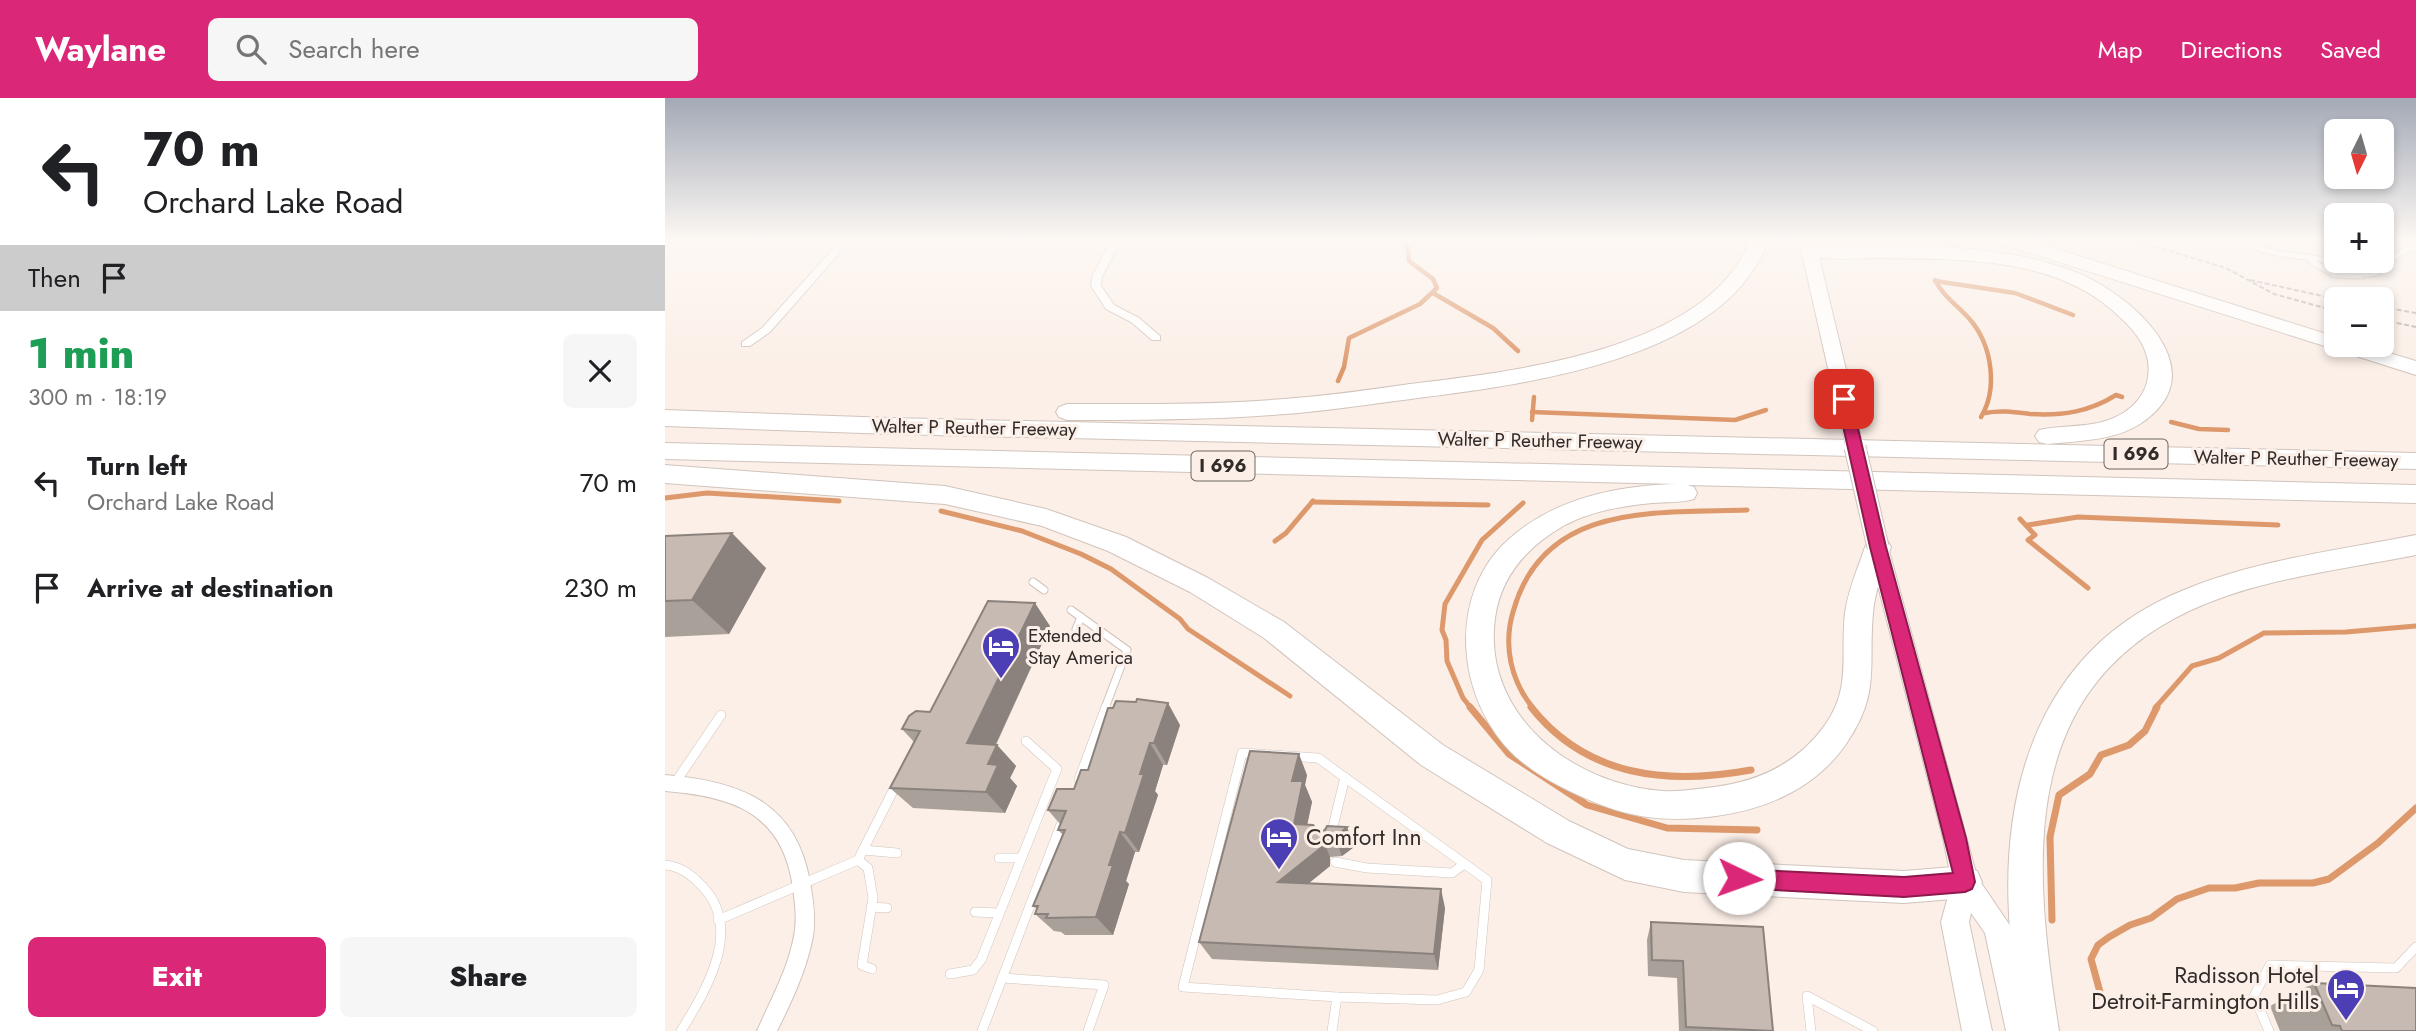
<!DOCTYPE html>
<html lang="en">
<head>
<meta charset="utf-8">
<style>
  body { margin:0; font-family:Jost,sans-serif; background:#f6f6f6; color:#202124; height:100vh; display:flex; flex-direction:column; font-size:26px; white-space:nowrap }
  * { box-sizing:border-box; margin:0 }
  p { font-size:23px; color:#757577 }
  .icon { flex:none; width:38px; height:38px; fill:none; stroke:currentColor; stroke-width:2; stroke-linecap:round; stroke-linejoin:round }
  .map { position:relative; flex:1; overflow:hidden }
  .details { display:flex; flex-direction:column; background:#fff; width:665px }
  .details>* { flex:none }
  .banner { background:#fff; color:#202124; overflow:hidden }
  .needle { width:46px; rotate:185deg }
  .fabs { position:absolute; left:1659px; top:21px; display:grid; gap:14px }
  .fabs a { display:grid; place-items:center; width:70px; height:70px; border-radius:10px; background:#fff; box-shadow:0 4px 10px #0003; font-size:35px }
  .pin { position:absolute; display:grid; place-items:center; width:60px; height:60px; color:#fff; margin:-30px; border-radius:14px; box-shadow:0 4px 10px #0006 }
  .me { position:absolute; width:77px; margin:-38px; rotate:93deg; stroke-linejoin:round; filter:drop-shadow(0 0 5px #0008) }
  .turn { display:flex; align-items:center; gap:24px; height:147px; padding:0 28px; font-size:32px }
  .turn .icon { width:91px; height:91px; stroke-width:2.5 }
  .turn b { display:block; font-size:49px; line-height:60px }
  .then { display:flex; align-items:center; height:66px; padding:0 28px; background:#0003; gap:14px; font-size:26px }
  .round { display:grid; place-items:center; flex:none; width:74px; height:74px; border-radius:10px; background:#f6f6f6 }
  .head { display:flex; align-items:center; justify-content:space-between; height:119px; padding:0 28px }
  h1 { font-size:42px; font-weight:800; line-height:52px; color:#1e9e55 }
  .action { display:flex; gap:14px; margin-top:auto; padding:14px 28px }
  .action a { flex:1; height:80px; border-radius:10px; background:#db2777; color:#fff; font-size:28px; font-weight:800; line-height:80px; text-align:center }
  .action a+a { background:#f6f6f6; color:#202124 }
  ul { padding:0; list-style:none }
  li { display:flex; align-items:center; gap:21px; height:105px; padding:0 28px }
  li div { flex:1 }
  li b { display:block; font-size:26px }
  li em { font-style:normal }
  header { display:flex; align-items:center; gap:42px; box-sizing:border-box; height:98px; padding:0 35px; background:#db2777; color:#fff }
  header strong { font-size:33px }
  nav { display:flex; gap:38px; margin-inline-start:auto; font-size:24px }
  .search { width:490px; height:63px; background:#f6f6f6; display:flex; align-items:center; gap:18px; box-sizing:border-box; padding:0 24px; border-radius:10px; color:#757577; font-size:26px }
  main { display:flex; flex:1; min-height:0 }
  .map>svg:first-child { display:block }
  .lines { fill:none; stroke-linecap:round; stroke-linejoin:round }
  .stream-far2 { stroke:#dd986b; stroke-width:4.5 }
  .stream-far1 { stroke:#dd986b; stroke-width:5 }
  .stream { stroke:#dd986b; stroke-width:7 }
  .service-far2-casing { stroke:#d0c4bd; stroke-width:7 }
  .service-far1-casing { stroke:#d0c4bd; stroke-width:9 }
  .service-casing { stroke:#d0c4bd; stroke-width:10 }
  .minor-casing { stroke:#d0c4bd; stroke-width:2 }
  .secondary-casing { stroke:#d0c4bd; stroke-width:2 }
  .motorway-casing { stroke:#d0c4bd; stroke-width:2 }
  .path { stroke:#b9afa9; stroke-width:2; stroke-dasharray:5 2.5; stroke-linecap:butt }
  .service-far2 { stroke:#fff; stroke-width:5 }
  .service-far1 { stroke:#fff; stroke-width:7 }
  .service { stroke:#fff; stroke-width:9 }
  .minor { fill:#fff; fill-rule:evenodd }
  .secondary { fill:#fff; fill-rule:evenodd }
  .motorway { fill:#fff; fill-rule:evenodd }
  .secondary-bridge-far1-casing { stroke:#d0c4bd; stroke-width:18; stroke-linecap:butt }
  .secondary-bridge-casing { stroke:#d0c4bd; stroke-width:23; stroke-linecap:butt }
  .secondary-bridge-far1 { stroke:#fff; stroke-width:17 }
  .secondary-bridge { stroke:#fff; stroke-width:21 }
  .wall { fill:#aaa09a }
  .shaded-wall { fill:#8b827d }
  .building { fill:#c6bab3; stroke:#8b827d; stroke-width:2 }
  .route { fill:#db2777; stroke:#8e194d; stroke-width:2 }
  .labels { text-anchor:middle; stroke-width:6; stroke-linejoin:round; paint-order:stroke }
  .shield { fill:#fbefe7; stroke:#6e6662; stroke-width:2 }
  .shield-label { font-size:18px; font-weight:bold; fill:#312c29 }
  .street-label { font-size:19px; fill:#312c29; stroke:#fbefe7 }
  .poi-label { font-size:19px; fill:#312c29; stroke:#fbefe7; text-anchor:start }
  .near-poi-label { font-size:23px; fill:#312c29; stroke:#fbefe7; text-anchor:start }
</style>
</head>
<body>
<header>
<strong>Waylane</strong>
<div class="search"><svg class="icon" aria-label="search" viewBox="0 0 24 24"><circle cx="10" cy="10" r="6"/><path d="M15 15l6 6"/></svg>Search here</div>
<nav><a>Map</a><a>Directions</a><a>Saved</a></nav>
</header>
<main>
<section class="details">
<div class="banner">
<div class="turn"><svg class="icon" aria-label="left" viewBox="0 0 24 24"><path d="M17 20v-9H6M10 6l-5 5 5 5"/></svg><div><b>70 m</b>Orchard Lake Road</div></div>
<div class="then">Then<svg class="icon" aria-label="arrive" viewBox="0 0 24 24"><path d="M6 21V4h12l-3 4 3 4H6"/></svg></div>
</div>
<div class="head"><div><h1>1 min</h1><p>300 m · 18:19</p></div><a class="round"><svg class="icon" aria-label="close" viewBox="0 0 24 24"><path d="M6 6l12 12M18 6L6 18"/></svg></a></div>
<ul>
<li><svg class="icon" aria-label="left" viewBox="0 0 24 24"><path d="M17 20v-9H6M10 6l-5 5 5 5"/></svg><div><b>Turn left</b><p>Orchard Lake Road</p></div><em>70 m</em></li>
<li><svg class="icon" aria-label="arrive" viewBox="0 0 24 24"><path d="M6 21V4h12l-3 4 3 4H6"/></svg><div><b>Arrive at destination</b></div><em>230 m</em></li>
</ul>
<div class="action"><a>Exit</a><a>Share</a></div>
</section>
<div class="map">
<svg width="1751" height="933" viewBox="0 0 1751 933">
  <rect width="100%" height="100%" fill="#fbefe7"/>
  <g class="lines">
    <g class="stream-far2">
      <path d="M 1270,182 C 1279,200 1295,209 1307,224 C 1327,249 1333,291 1316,319"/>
      <path d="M 1270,183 L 1350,195 L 1408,217"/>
      <path d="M 768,195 L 828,230 L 853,253"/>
      <path d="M 673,283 L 679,269 L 684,240 L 755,206 L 772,190 L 768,181 L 744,163 L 743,151 L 738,142"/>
      <path d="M 867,314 L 1070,322 L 1101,312"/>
      <path d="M 1320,315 C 1336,312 1349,314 1365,316 C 1397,318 1424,314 1451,297 L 1457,299"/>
      <path d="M 867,322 L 869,299"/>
      <path d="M 1506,324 L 1534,331 L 1563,332"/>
    </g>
    <g class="stream-far1">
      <path d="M 0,400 L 42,395 L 174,403"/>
      <path d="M 647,404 L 823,407"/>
      <path d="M 276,413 L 357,433 L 416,456 L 446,471 L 515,521 L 523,531 L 625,598"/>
      <path d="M 1355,421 L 1370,437 L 1363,442 L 1423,490"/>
      <path d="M 1363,427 L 1413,419 L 1613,427"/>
      <path d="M 610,443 L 621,435 L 648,403"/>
      <path d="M 806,610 L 798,600 L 782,563 L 781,542 L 777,532 L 780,506 L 817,442 L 858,405"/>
      <path d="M 868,610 C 846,583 838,548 848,514 C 878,404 990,415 1082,412"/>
      <path d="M 1490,610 L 1527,568 L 1554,560 L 1599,535 L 1681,534 L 1751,528"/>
    </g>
    <g class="stream">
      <path d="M 805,609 L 844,656 L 922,707 L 1002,730 L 1092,732"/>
      <path d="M 866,609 C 922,680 1004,687 1086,672"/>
      <path d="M 1387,822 L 1385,739 L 1394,697 L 1425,676 L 1436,657 L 1464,647 L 1480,633 L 1492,609"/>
      <path d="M 1429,901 L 1435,894 L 1426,861 L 1433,847 L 1444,839 L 1465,827 L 1486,820 L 1512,801 L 1544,790 L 1570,790 L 1594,785 L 1648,785 L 1664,781 L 1713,745 L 1751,710"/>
    </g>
    <defs>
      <g id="service-far2">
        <path d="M 1580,143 C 1605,159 1631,156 1659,162 C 1674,165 1689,178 1705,176 C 1727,173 1724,153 1751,150"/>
        <path d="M 1646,163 L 1670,177 L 1697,178"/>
      </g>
      <g id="service-far1">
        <path d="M 368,484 L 379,492"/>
        <path d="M 406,512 L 462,552 L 440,610"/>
        <path d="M 411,531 L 416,519"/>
      </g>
      <g id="service">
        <path d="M 577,655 L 653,660 L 822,782 L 814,872 L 801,894 L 772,902 L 672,899 L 518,889 Z"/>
        <path d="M 414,681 L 441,609"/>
        <path d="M 10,685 L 56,617"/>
        <path d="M 666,737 L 680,679"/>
        <path d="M 198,752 L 232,755"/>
        <path d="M 334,760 L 356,760"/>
        <path d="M 193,762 L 203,770 L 208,800 L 197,867 L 207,871"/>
        <path d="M 670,764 L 702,770 L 787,775 L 799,766"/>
        <path d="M 0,767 C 15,768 27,777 37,788 C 79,831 41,892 16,933"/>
        <path d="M 206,809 L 222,810"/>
        <path d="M 310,814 L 334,815"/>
        <path d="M 53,822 L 193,762 L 232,685"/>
        <path d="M 285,876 L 308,872 L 316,862 L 392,671 L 361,643"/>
        <path d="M 338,880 L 439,887 L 423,933"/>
        <path d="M 317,933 L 397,724"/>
        <path d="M 667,933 L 672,899"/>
        <path d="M 1146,933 L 1142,898 L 1208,933"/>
        <path d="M 1604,933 L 1589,898 L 1605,867 L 1731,870 L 1751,849"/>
      </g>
      <g id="minor">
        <path d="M 176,142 L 186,142 L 105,234 L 85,248 L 77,248 L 77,244 L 97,230 Z"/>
        <path d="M 446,142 L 456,142 L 437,179 L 436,188 L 449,207 L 474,220 L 495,238 L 495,242 L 487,242 L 466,224 L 441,211 L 426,188 L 427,179 Z"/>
        <path d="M 0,677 C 74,683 131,703 145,784 C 148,801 151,820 148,838 C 142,871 127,903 112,933 L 92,933 C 105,903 121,875 128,843 C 133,823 130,803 127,784 C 115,713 64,698 0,693 Z"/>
      </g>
      <g id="secondary">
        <path d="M 1134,142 L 1150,142 L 1188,301 L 1185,305 L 1179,307 L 1170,301 Z"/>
        <path d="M 1213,441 L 1220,443 L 1223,449 L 1312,779 L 1346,829 L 1371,933 L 1341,933 L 1320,835 L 1306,815 L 1304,824 L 1327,933 L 1297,933 L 1276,824 L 1287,784 L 1278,740 L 1203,449 L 1206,443 Z"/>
      </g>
      <g id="motorway">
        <path d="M 1085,142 L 1103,142 C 1062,263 855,287 746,301 C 704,306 662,313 620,316 C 547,322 475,322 402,322 L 394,319 L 391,314 L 394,309 L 402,306 C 474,306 547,307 619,301 C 661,298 703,292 745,286 C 846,274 1043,253 1085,142 Z"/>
        <path d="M 1335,142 L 1363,142 L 1671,239 L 1671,247 L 1697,247 L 1751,263 L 1751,277 L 1337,146 Z"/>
        <path d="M 1145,147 C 1232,149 1325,142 1408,173 C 1464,194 1556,273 1475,326 C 1448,343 1412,343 1382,346 L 1374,344 L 1370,338 L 1374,332 C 1391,328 1409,329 1427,326 C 1460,321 1488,299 1483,263 C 1479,241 1464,227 1447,212 C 1385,158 1290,161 1213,160 C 1189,160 1161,163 1138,157 L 1135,153 Z"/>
        <path d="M 0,312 L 226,320 L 1751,355 L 1751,371 L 226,336 L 0,328 Z"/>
        <path d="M 0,345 L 1751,387 L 1751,405 L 1022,387 L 1029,389 L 1032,395 L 1029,401 C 1015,405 1001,404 987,405 C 957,408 927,413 900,427 C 863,448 836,477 830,520 C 817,617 907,686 997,693 C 1015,694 1032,691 1049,689 C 1095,683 1133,665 1160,627 C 1187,589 1175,557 1180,515 C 1183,492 1193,470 1200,449 L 1204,442 L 1213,439 L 1222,442 L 1226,449 C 1219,470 1210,492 1208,515 C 1203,570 1216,595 1181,646 C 1151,690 1102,711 1051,718 C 998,725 962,720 913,697 C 891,687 869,675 850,658 C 791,602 781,497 844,441 C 890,400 951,388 1011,386 L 0,361 Z"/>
        <path d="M 0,367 L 280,388 L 381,411 L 461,439 L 543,480 L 619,524 L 778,647 L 904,723 L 963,751 L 1019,762 L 1239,773 L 1300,768 L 1312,773 L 1317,784 L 1312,795 L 1300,800 L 1239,805 L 1019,794 L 960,782 L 882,745 L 756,667 L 599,540 L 525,494 L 443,453 L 377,428 L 280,406 L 0,385 Z"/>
        <path d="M 1751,437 L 1751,457 C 1676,472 1594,480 1524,513 C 1349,596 1369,773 1394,933 L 1358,933 C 1352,895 1346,856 1344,817 C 1337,685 1377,557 1505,498 C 1581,463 1669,453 1751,437 Z"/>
      </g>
    </defs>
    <use href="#service-far2" class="service-far2-casing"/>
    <use href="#service-far1" class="service-far1-casing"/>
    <use href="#service" class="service-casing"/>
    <use href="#minor" class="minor-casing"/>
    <use href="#secondary" class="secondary-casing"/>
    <use href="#motorway" class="motorway-casing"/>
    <g class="path">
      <path d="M 1468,142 L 1561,170 L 1609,196 L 1671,213"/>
      <path d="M 1585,182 L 1671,201"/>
      <path d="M 1717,209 L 1751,215"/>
      <path d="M 1717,222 L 1751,229"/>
    </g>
    <use href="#service-far2" class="service-far2"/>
    <use href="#service-far1" class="service-far1"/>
    <use href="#service" class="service"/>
    <use href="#minor" class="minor"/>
    <use href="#secondary" class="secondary"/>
    <use href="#motorway" class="motorway"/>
    <defs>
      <path id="secondary-bridge-far1" d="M 1179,301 L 1190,351"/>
      <path id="secondary-bridge" d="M 1190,349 L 1213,449"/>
    </defs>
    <use href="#secondary-bridge-far1" class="secondary-bridge-far1-casing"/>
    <use href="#secondary-bridge" class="secondary-bridge-casing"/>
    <use href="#secondary-bridge-far1" class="secondary-bridge-far1"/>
    <use href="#secondary-bridge" class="secondary-bridge"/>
  </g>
  <g class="wall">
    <path d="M 0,438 L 101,470 L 64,536 L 0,539 Z"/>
    <path d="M 385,528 L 331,647 L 332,647 L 351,668 L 345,680 L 352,688 L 340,715 L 248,710 L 225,690 L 249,644 L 237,631 L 265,614 Z"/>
    <path d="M 448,610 L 515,627 L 502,667 L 498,667 L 490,693 L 493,697 L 474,754 L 470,754 L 461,783 L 464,786 L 448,837 L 400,837 L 396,834 L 389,833 L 370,816 L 372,811 L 368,808 L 398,737 L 393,732 L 395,726 L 383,712 L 409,691 L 423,672 Z"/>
    <path d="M 642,677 L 640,687 L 647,704 L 642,727 L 654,734 L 682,729 L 689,749 L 677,758 L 665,759 L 665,768 L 644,785 L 780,810 L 773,872 L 547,861 L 534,844 Z"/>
    <path d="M 986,824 L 1108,933 L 1014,933 L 1012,880 L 983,878 L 982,842 Z"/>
    <path d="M 1649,885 L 1751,933 L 1615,933 L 1605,908 Z"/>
  </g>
  <g class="shaded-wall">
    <path d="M 67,435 L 101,470 L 64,536 L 27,502 Z"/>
    <path d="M 370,505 L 385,528 L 321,667 L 302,645 Z"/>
    <path d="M 503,605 L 515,627 L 502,667 L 489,645 Z"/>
    <path d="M 485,645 L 498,667 L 490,693 L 493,697 L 474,754 L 460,735 L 475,676 Z"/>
    <path d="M 332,647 L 351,668 L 345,680 L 352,688 L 340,715 L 321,694 L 323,666 Z"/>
    <path d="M 634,656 L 642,677 L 640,687 L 647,704 L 638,746 L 629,726 L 627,683 Z"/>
    <path d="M 682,729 L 689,749 L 677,758 L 670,739 Z"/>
    <path d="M 455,734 L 470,754 L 461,783 L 464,786 L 448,837 L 431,819 L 444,767 Z"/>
    <path d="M 657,739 L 665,759 L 665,768 L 623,802 L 613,784 Z"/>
    <path d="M 776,791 L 780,810 L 773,872 L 769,856 Z"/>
  </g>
  <g class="building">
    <path d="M 67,435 L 27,502 L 0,503 L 0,438 Z"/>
    <path d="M 323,503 L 370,505 L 302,645 L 332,647 L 323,666 L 333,667 L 321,694 L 225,690 L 255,633 L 237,631 L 244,618 L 251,613 L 265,614 Z"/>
    <path d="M 472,601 L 503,605 L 489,645 L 485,645 L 475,676 L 479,676 L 460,735 L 455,734 L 444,767 L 448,767 L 431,819 L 381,820 L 383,816 L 370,816 L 373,808 L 368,808 L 400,732 L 393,732 L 401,713 L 383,712 L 392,691 L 409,691 L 416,672 L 423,672 L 443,610 L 448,610 L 451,603 L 471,604 Z"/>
    <path d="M 585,653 L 634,656 L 627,683 L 638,683 L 629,726 L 648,727 L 654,734 L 660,732 L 662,728 L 682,729 L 670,739 L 657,739 L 657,749 L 613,784 L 776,791 L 769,856 L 534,844 Z"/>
    <path d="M 986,824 L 1098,829 L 1108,933 L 1021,929 L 1018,863 L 987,862 Z"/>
    <path d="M 1649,885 L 1751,890 L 1751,933 L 1677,933 L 1675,928 L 1667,927 Z"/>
  </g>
  <linearGradient id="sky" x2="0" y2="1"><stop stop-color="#a3a9b6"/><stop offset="0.52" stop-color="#fdf8f4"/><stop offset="1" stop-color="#fdf8f4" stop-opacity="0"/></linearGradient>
  <rect width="1751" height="272" fill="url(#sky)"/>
  <path class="route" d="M 1179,297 L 1186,301 L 1221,449 L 1301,740 L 1310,784 L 1307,791 L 1300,794 L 1239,799 L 1074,790 L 1067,787 L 1064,780 L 1067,774 L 1074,771 L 1239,779 L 1288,775 L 1205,449 L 1172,301 Z"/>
  <defs>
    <symbol id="hotel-pin" viewBox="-11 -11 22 30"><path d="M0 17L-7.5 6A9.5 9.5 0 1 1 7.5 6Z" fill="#4c3fb6" stroke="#fbefe7"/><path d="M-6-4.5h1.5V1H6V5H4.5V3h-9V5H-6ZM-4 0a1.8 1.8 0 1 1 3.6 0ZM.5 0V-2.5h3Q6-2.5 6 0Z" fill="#fff"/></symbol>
  </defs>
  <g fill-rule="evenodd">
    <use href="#hotel-pin" x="314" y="526" width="44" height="60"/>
    <use href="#hotel-pin" x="592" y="717" width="44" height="60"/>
    <use href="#hotel-pin" x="1659" y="868" width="44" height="60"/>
  </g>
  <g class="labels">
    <g class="shield">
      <rect x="1439.5" y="341.5" width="63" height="29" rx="5"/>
      <rect x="526.5" y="353.5" width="63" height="29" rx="5"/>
    </g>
    <g class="shield-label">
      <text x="1471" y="362">I 696</text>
      <text x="558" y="374">I 696</text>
    </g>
    <g class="street-label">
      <text transform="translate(309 329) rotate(1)" y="7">Walter P Reuther Freeway</text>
      <text transform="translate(875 342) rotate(1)" y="7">Walter P Reuther Freeway</text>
      <text transform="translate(1631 360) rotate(1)" y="7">Walter P Reuther Freeway</text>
    </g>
    <g class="poi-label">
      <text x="363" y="544">Extended<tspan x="363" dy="22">Stay America</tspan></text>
    </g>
    <g class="near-poi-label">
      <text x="641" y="747">Comfort Inn</text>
      <text x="1654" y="885" text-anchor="end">Radisson Hotel<tspan x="1654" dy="26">Detroit-Farmington Hills</tspan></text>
    </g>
  </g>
</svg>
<div class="fabs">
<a><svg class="needle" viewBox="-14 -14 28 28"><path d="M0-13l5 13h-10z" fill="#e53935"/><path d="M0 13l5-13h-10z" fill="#757577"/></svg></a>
<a>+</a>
<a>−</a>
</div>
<div class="pin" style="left:1179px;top:301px;background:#d93025"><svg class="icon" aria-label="arrive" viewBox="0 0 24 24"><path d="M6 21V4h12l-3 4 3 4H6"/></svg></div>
<svg class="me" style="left:1074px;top:780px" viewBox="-20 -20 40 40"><circle r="19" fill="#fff"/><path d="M0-13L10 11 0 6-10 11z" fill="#db2777"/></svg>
</div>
</main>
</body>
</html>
